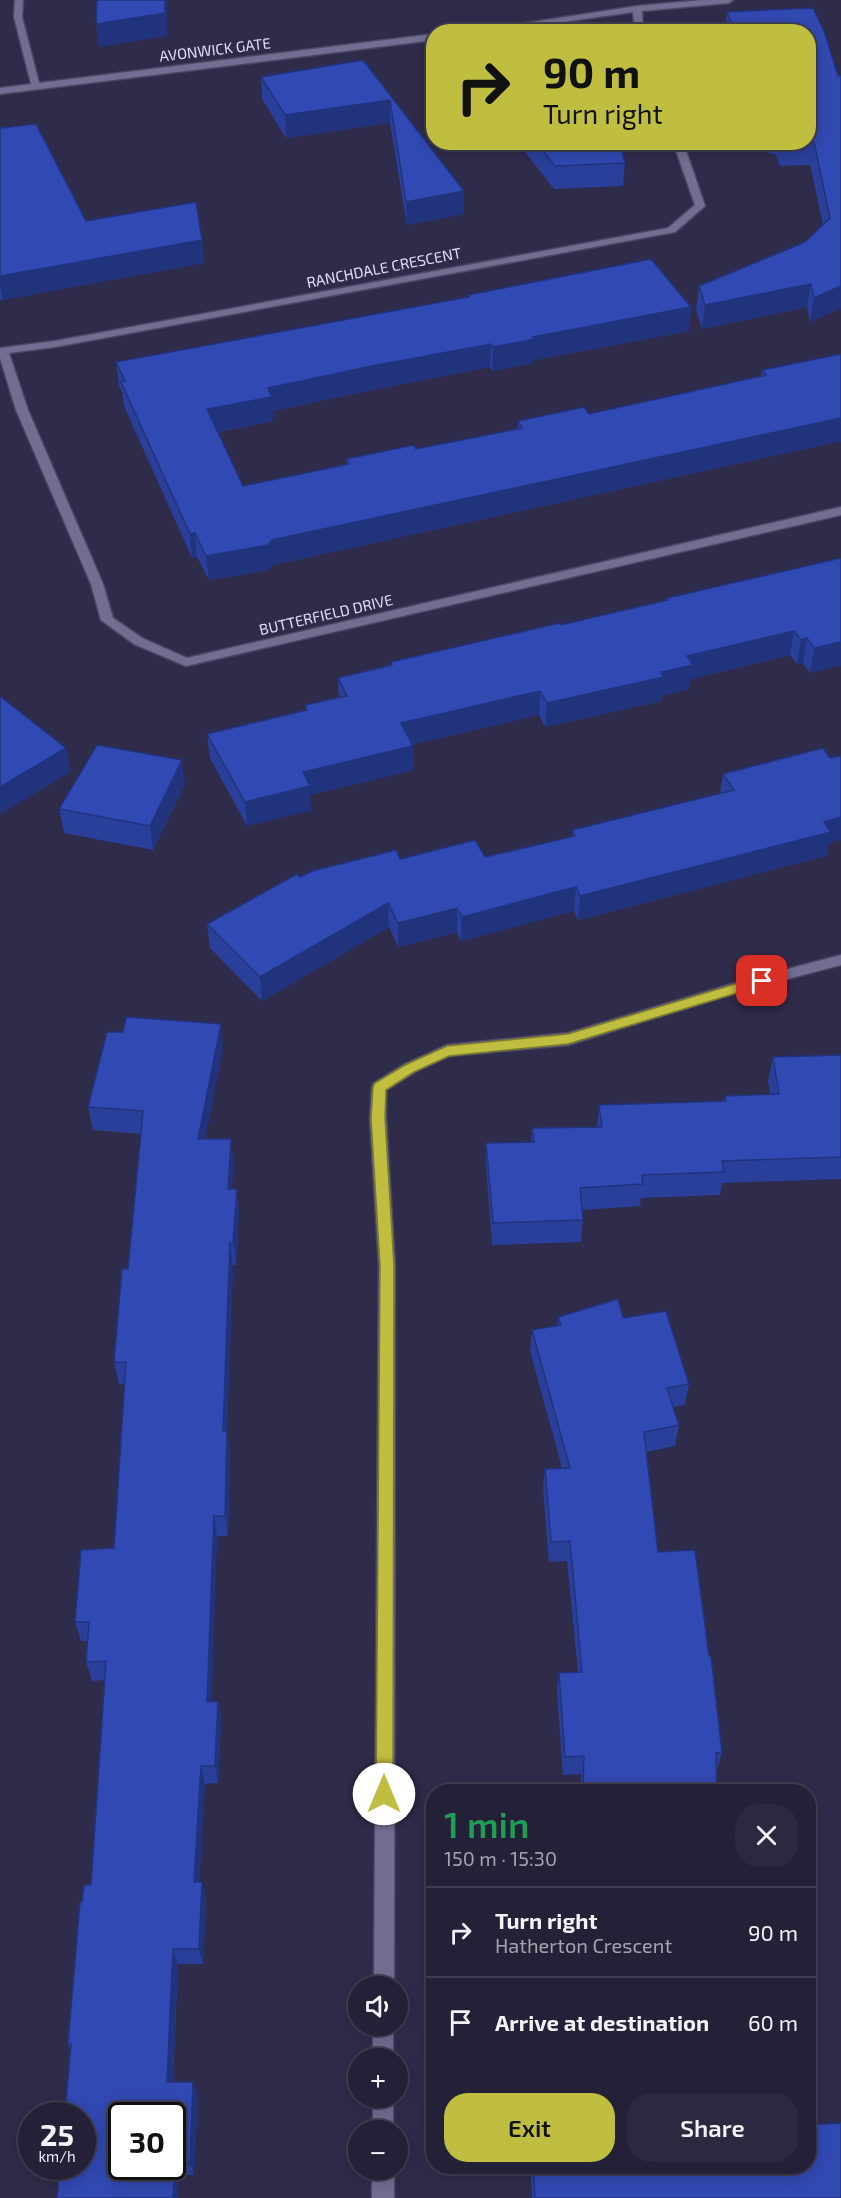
<!DOCTYPE html>
<html lang="en">
<head>
<meta charset="utf-8">
<style>
  body { margin:0; font-family:"Exo 2",sans-serif; background:#2b2840; color:#f1f3f6; height:100vh; display:flex; flex-direction:column; font-size:22px; white-space:nowrap }
  * { box-sizing:border-box; margin:0 }
  p { font-size:20px; color:#a3a3ae }
  .icon { flex:none; width:33px; height:33px; fill:none; stroke:currentColor; stroke-width:2; stroke-linecap:round; stroke-linejoin:round }
  .map { position:relative; flex:1; overflow:hidden }
  .panel { position:absolute; left:426px; top:1784px; width:390px; height:390px; display:flex; flex-direction:column; background:#232038; border-radius:24px; box-shadow:0 3px 15px #0003,0 0 0 2px #403e53 }
  .panel>* { flex:none }
  .guide { position:absolute; left:426px; top:24px; width:390px; height:126px; border-radius:24px; box-shadow:0 3px 15px #0003,0 0 0 2px #403e53; background:#bfbe41; color:#111; overflow:hidden }
  .fabs { position:absolute; left:348px; top:1976px; display:grid; gap:12px }
  .fabs a { display:grid; place-items:center; width:60px; height:60px; border-radius:50%; background:#232038; box-shadow:0 3px 15px #0003,0 0 0 2px #403e53; font-size:30px }
  .speed { position:absolute; left:18px; top:2102px; display:flex; gap:12px; font-size:30px; font-weight:700; text-align:center }
  .speed>* { display:grid; place-content:center; width:78px; height:78px; border-radius:50%; background:#232038; box-shadow:0 3px 15px #0003,0 0 0 2px #403e53; line-height:1 }
  .speed small { font-size:15px; font-weight:400 }
  .speed .limit { border:3px solid #111; border-radius:9px; background:#fff; color:#111 }
  .pin { position:absolute; display:grid; place-items:center; width:51px; height:51px; color:#fff; margin:-26px; border-radius:12px; box-shadow:0 3px 9px #0006 }
  .me { position:absolute; width:66px; margin:-33px; rotate:0deg; stroke-linejoin:round; filter:drop-shadow(0 0 4px #0008) }
  .turn { display:flex; align-items:center; gap:21px; height:126px; padding:0 18px; font-size:27px }
  .turn .icon { width:78px; height:78px; stroke-width:2.5 }
  .turn b { display:block; font-size:42px; line-height:51px }
  .round { display:grid; place-items:center; flex:none; width:63px; height:63px; border-radius:24px; background:#2b2840 }
  .head { display:flex; align-items:center; justify-content:space-between; height:102px; padding:0 18px }
  h1 { font-size:36px; font-weight:600; line-height:45px; color:#1e9e55 }
  .cta { display:flex; gap:12px; margin-top:auto; padding:12px 18px }
  .cta a { flex:1; height:69px; border-radius:24px; background:#bfbe41; color:#111; font-size:24px; font-weight:600; line-height:69px; text-align:center }
  .cta a+a { background:#2b2840; color:#f1f3f6 }
  ul { padding:0; list-style:none }
  li { display:flex; align-items:center; gap:18px; height:90px; padding:0 18px; border-top:2px solid #403e53 }
  li div { flex:1 }
  li b { display:block; font-size:22px }
  li em { font-style:normal }
  .map>svg:first-child { display:block }
  .lines { fill:none; stroke-linecap:round; stroke-linejoin:round }
  .street-casing { stroke:#4b4762; stroke-width:3 }
  .street { fill:#716e92; fill-rule:evenodd }
  .wall { fill:#2a3f99 }
  .shaded-wall { fill:#22337d }
  .building { fill:#3149b2; stroke:#22337d; stroke-width:1.5; fill-rule:evenodd }
  .route { fill:#bfbe41; stroke:#7c7c2a; stroke-width:1.5 }
  .labels { text-anchor:middle; stroke-width:5; stroke-linejoin:round; paint-order:stroke }
  .far-street-label { font-size:15px; fill:#e0def3; stroke:#2f2b4a }
</style>
</head>
<body>
<div class="map">
<svg width="841" height="2198" viewBox="0 0 841 2198">
  <rect width="100%" height="100%" fill="#2f2b4a"/>
  <g class="lines">
    <defs>
      <g id="street">
        <path d="M 15,0 L 23,0 L 22,17 L 39,83 L 434,34 L 434,40 L 0,94 L 0,88 L 31,84 L 14,17 Z"/>
        <path d="M 702,0 L 733,0 L 729,3 L 642,11 L 643,32 L 635,32 L 633,12 L 495,32 L 468,32 L 637,6 Z"/>
        <path d="M 673,142 L 683,142 L 705,206 L 675,232 L 55,347 L 9,353 L 28,410 L 103,584 L 113,618 L 142,638 L 187,658 L 841,507 L 841,515 L 186,666 L 134,644 L 101,620 L 91,584 L 16,410 L 0,358 L 0,348 L 55,341 L 668,228 L 695,205 Z"/>
        <path d="M 841,955 L 841,965 L 742,991 L 568,1045 L 449,1056 L 415,1072 L 386,1090 L 386,1118 L 395,1266 L 394,1986 L 374,1986 L 379,1266 L 370,1118 L 372,1087 L 374,1083 L 405,1064 L 447,1045 L 568,1033 L 742,981 Z"/>
        <rect x="373" y="2025" width="20" height="33"/>
        <rect x="373" y="2097" width="20" height="33"/>
        <rect x="372" y="2169" width="22" height="29"/>
      </g>
    </defs>
    <use href="#street" class="street-casing"/>
    <use href="#street" class="street"/>
  </g>
  <g class="wall">
    <path d="M 813,8 L 824,31 L 838,76 L 841,76 L 841,308 L 810,322 L 807,307 L 702,329 L 696,310 L 699,286 L 805,242 L 823,225 L 810,165 L 780,166 L 775,154 L 769,154 L 765,142 L 808,142 L 808,32 L 725,32 L 727,12 Z"/>
    <path d="M 363,60 L 464,191 L 464,214 L 407,225 L 390,123 L 286,138 L 262,99 L 261,77 Z"/>
    <path d="M 0,128 L 86,221 L 202,240 L 204,263 L 0,300 Z"/>
    <path d="M 517,142 L 620,142 L 625,163 L 623,186 L 554,189 Z"/>
    <path d="M 468,295 L 691,307 L 689,331 L 534,360 L 534,363 L 492,371 L 490,367 L 372,390 L 273,411 L 273,421 L 218,432 L 243,486 L 346,464 L 346,459 L 416,449 L 518,428 L 518,421 L 589,414 L 761,376 L 762,370 L 841,354 L 841,441 L 273,565 L 269,570 L 209,580 L 197,557 L 192,558 L 124,406 L 122,392 L 119,386 L 116,362 L 468,297 Z"/>
    <path d="M 841,558 L 841,665 L 810,673 L 803,663 L 797,664 L 790,655 L 691,679 L 689,689 L 662,696 L 661,701 L 545,727 L 539,715 L 413,744 L 414,770 L 310,795 L 311,810 L 247,826 L 210,758 L 207,734 L 305,710 L 305,705 L 339,697 L 338,678 L 391,665 L 391,662 L 561,625 L 666,601 L 667,598 Z"/>
    <path d="M 723,774 L 829,843 L 826,856 L 578,920 L 574,911 L 461,941 L 457,932 L 398,947 L 389,927 L 262,1001 L 210,948 L 207,924 L 300,877 L 400,859 L 485,857 L 572,836 L 572,830 L 720,793 Z"/>
    <path d="M 185,784 L 153,850 L 64,833 L 59,809 Z"/>
    <path d="M 223,1047 L 205,1139 L 231,1139 L 233,1162 L 232,1189 L 239,1211 L 236,1265 L 233,1265 L 227,1431 L 230,1452 L 228,1536 L 217,1536 L 211,1701 L 218,1701 L 221,1720 L 218,1783 L 205,1784 L 199,1882 L 202,1882 L 206,1898 L 203,1964 L 178,1964 L 173,2082 L 198,2095 L 194,2175 L 179,2175 L 70,2049 L 68,2044 L 82,1902 L 91,1885 L 105,1680 L 92,1681 L 86,1662 L 88,1641 L 81,1641 L 75,1622 L 114,1548 L 125,1384 L 119,1384 L 114,1362 L 128,1269 L 141,1134 L 93,1130 L 88,1107 Z"/>
    <path d="M 841,1055 L 841,1179 L 722,1183 L 720,1195 L 641,1198 L 640,1206 L 582,1210 L 583,1220 L 581,1242 L 492,1245 L 486,1166 L 486,1143 L 531,1142 L 532,1128 L 597,1127 L 599,1105 L 724,1101 L 725,1096 L 770,1094 L 768,1081 L 773,1057 Z"/>
    <path d="M 558,1317 L 623,1318 L 689,1384 L 685,1405 L 673,1407 L 679,1425 L 675,1446 L 646,1452 L 658,1552 L 722,1752 L 717,1770 L 716,1770 L 717,1791 L 581,1791 L 581,1774 L 563,1775 L 557,1691 L 559,1673 L 578,1672 L 567,1561 L 549,1562 L 543,1489 L 545,1469 L 562,1468 L 530,1351 L 532,1330 L 557,1326 Z"/>
    <path d="M 530,2166 L 808,2166 L 841,2198 L 532,2198 Z"/>
  </g>
  <g class="shaded-wall">
    <path d="M 165,0 L 167,0 L 167,36 L 99,47 L 96,24 Z"/>
    <path d="M 390,100 L 390,123 L 286,138 L 285,115 Z"/>
    <path d="M 464,191 L 464,214 L 407,225 L 406,202 Z"/>
    <path d="M 202,240 L 204,263 L 3,300 L 0,283 L 0,276 Z"/>
    <path d="M 811,284 L 807,307 L 702,329 L 705,305 Z"/>
    <path d="M 841,286 L 841,308 L 810,322 L 814,298 Z"/>
    <path d="M 691,307 L 689,331 L 534,360 L 534,363 L 492,371 L 493,347 L 533,337 Z"/>
    <path d="M 491,344 L 490,367 L 372,390 L 273,411 L 273,421 L 209,433 L 207,409 L 268,388 L 372,366 Z"/>
    <path d="M 841,418 L 841,441 L 273,565 L 269,570 L 209,580 L 206,556 L 272,540 Z"/>
    <path d="M 195,533 L 197,557 L 192,558 L 190,534 Z"/>
    <path d="M 794,631 L 790,655 L 691,679 L 689,689 L 662,696 L 661,701 L 545,727 L 547,703 L 687,656 Z"/>
    <path d="M 807,638 L 803,663 L 797,664 L 801,640 Z"/>
    <path d="M 841,642 L 841,665 L 810,673 L 814,648 Z"/>
    <path d="M 540,691 L 539,715 L 402,747 L 401,723 Z"/>
    <path d="M 413,746 L 414,770 L 310,795 L 311,810 L 247,826 L 245,802 L 303,772 Z"/>
    <path d="M 66,748 L 71,772 L 0,814 L 0,787 Z"/>
    <path d="M 182,760 L 185,784 L 153,850 L 150,826 Z"/>
    <path d="M 841,817 L 841,840 L 829,843 L 826,856 L 578,920 L 580,896 Z"/>
    <path d="M 576,887 L 574,911 L 461,941 L 462,917 Z"/>
    <path d="M 388,903 L 389,927 L 262,1001 L 260,977 Z"/>
    <path d="M 457,908 L 457,932 L 398,947 L 398,923 Z"/>
    <path d="M 221,1024 L 223,1047 L 201,1162 L 198,1139 Z"/>
    <path d="M 231,1139 L 233,1162 L 231,1211 L 228,1189 Z"/>
    <path d="M 237,1189 L 239,1211 L 236,1265 L 233,1243 Z"/>
    <path d="M 230,1243 L 233,1265 L 226,1452 L 223,1431 Z"/>
    <path d="M 227,1431 L 230,1452 L 228,1536 L 225,1516 Z"/>
    <path d="M 214,1516 L 217,1536 L 211,1720 L 207,1702 Z"/>
    <path d="M 218,1701 L 221,1720 L 218,1783 L 215,1766 Z"/>
    <path d="M 201,1766 L 205,1784 L 198,1899 L 194,1882 Z"/>
    <path d="M 202,1882 L 206,1898 L 203,1964 L 199,1949 Z"/>
    <path d="M 173,1949 L 178,1964 L 172,2095 L 167,2082 Z"/>
    <path d="M 193,2082 L 198,2095 L 194,2175 L 190,2163 Z"/>
    <path d="M 175,2163 L 179,2175 L 178,2198 L 173,2198 Z"/>
  </g>
  <g class="building">
    <path d="M 97,0 L 165,0 L 165,13 L 96,24 Z"/>
    <path d="M 813,8 L 824,31 L 838,76 L 841,76 L 841,286 L 814,298 L 811,284 L 705,305 L 699,286 L 805,242 L 830,218 L 814,142 L 808,142 L 808,32 L 735,32 L 727,12 Z"/>
    <path d="M 587,28 L 588,32 L 529,32 L 537,30 Z"/>
    <path d="M 363,60 L 464,191 L 406,202 L 390,100 L 285,115 L 261,77 Z"/>
    <path d="M 36,124 L 86,221 L 196,202 L 202,240 L 0,276 L 0,128 Z"/>
    <path d="M 536,142 L 620,142 L 625,163 L 555,166 Z"/>
    <path d="M 651,259 L 691,307 L 533,337 L 535,339 L 493,347 L 491,344 L 372,366 L 268,388 L 272,397 L 207,409 L 243,486 L 349,464 L 346,459 L 414,445 L 416,449 L 522,428 L 518,421 L 584,407 L 589,414 L 766,375 L 762,370 L 841,354 L 841,418 L 272,540 L 268,545 L 206,556 L 195,533 L 190,534 L 121,382 L 125,381 L 116,362 L 469,297 L 468,295 Z"/>
    <path d="M 841,558 L 841,642 L 814,648 L 807,638 L 801,640 L 794,631 L 687,656 L 693,665 L 661,672 L 664,677 L 547,703 L 540,691 L 401,723 L 413,746 L 303,772 L 310,786 L 245,802 L 207,734 L 307,710 L 305,705 L 347,696 L 338,678 L 392,665 L 391,662 L 560,623 L 561,625 L 668,600 L 667,598 Z"/>
    <path d="M 0,696 L 66,748 L 0,787 Z"/>
    <path d="M 97,745 L 182,760 L 150,826 L 59,809 Z"/>
    <path d="M 823,748 L 830,758 L 841,756 L 841,817 L 824,822 L 831,832 L 580,896 L 576,887 L 462,917 L 457,908 L 398,923 L 388,903 L 260,977 L 207,924 L 297,874 L 300,877 L 312,871 L 396,850 L 400,859 L 475,840 L 485,857 L 575,836 L 572,830 L 734,790 L 723,774 Z"/>
    <path d="M 126,1017 L 221,1024 L 198,1139 L 231,1139 L 228,1189 L 237,1189 L 233,1243 L 230,1243 L 223,1431 L 227,1431 L 225,1516 L 214,1516 L 207,1702 L 218,1701 L 215,1766 L 201,1766 L 194,1882 L 202,1882 L 199,1949 L 173,1949 L 167,2082 L 193,2082 L 190,2163 L 175,2163 L 173,2198 L 57,2198 L 60,2166 L 82,2166 L 82,2115 L 65,2115 L 71,2044 L 68,2044 L 80,1902 L 82,1902 L 84,1885 L 91,1885 L 106,1661 L 86,1662 L 89,1622 L 75,1622 L 81,1550 L 114,1548 L 126,1362 L 114,1362 L 122,1269 L 128,1269 L 143,1111 L 88,1107 L 107,1032 L 123,1032 ZM 122,2115 L 172,2115 L 172,2166 L 122,2166 Z"/>
    <path d="M 841,1055 L 841,1157 L 722,1161 L 724,1172 L 642,1175 L 643,1184 L 580,1188 L 583,1220 L 493,1223 L 486,1143 L 534,1142 L 532,1128 L 602,1127 L 599,1105 L 726,1101 L 725,1096 L 779,1094 L 773,1057 Z"/>
    <path d="M 618,1299 L 623,1318 L 666,1311 L 689,1384 L 667,1388 L 679,1425 L 644,1432 L 658,1552 L 695,1550 L 709,1656 L 711,1656 L 722,1752 L 716,1753 L 717,1791 L 583,1791 L 584,1756 L 565,1757 L 559,1673 L 582,1672 L 570,1541 L 551,1542 L 545,1469 L 570,1468 L 532,1330 L 561,1325 L 558,1317 Z"/>
    <path d="M 841,2123 L 841,2198 L 535,2198 L 533,2166 L 808,2166 L 808,2125 Z"/>
  </g>
  <path class="route" d="M 762,976 L 767,977 L 769,981 L 767,984 L 568,1044 L 449,1056 L 414,1072 L 386,1090 L 385,1118 L 394,1266 L 393,1794 L 391,1800 L 384,1802 L 378,1800 L 376,1794 L 380,1266 L 371,1118 L 373,1087 L 375,1083 L 405,1065 L 447,1046 L 568,1034 Z"/>
  <g class="labels">
    <g class="far-street-label">
      <text transform="translate(215 50) rotate(-7)" y="5">AVONWICK GATE</text>
      <text transform="translate(384 268) rotate(-11)" y="5">RANCHDALE CRESCENT</text>
      <text transform="translate(326 615) rotate(-13)" y="5">BUTTERFIELD DRIVE</text>
    </g>
  </g>
</svg>
<div class="fabs">
<a><svg class="icon" aria-label="sound" viewBox="0 0 24 24"><path d="M4 9h4l5-4v14l-5-4H4zM17 9q2 3 0 6"/></svg></a>
<a>+</a>
<a>−</a>
</div>
<div class="speed"><div>25<small>km/h</small></div><div class="limit">30</div></div>
<div class="pin" style="left:762px;top:981px;background:#d93025"><svg class="icon" aria-label="arrive" viewBox="0 0 24 24"><path d="M6 21V4h12l-3 4 3 4H6"/></svg></div>
<svg class="me" style="left:384px;top:1794px" viewBox="-20 -20 40 40"><circle r="19" fill="#fff"/><path d="M0-13L10 11 0 6-10 11z" fill="#bfbe41"/></svg>
<div class="guide">
<div class="turn"><svg class="icon" aria-label="right" viewBox="0 0 24 24"><path d="M7 20v-9h11M14 6l5 5-5 5"/></svg><div><b>90 m</b>Turn right</div></div>
</div>
<section class="panel">
<div class="head"><div><h1>1 min</h1><p>150 m · 15:30</p></div><a class="round"><svg class="icon" aria-label="close" viewBox="0 0 24 24"><path d="M6 6l12 12M18 6L6 18"/></svg></a></div>
<ul>
<li><svg class="icon" aria-label="right" viewBox="0 0 24 24"><path d="M7 20v-9h11M14 6l5 5-5 5"/></svg><div><b>Turn right</b><p>Hatherton Crescent</p></div><em>90 m</em></li>
<li><svg class="icon" aria-label="arrive" viewBox="0 0 24 24"><path d="M6 21V4h12l-3 4 3 4H6"/></svg><div><b>Arrive at destination</b></div><em>60 m</em></li>
</ul>
<div class="cta"><a>Exit</a><a>Share</a></div>
</section>
</div>
</body>
</html>
